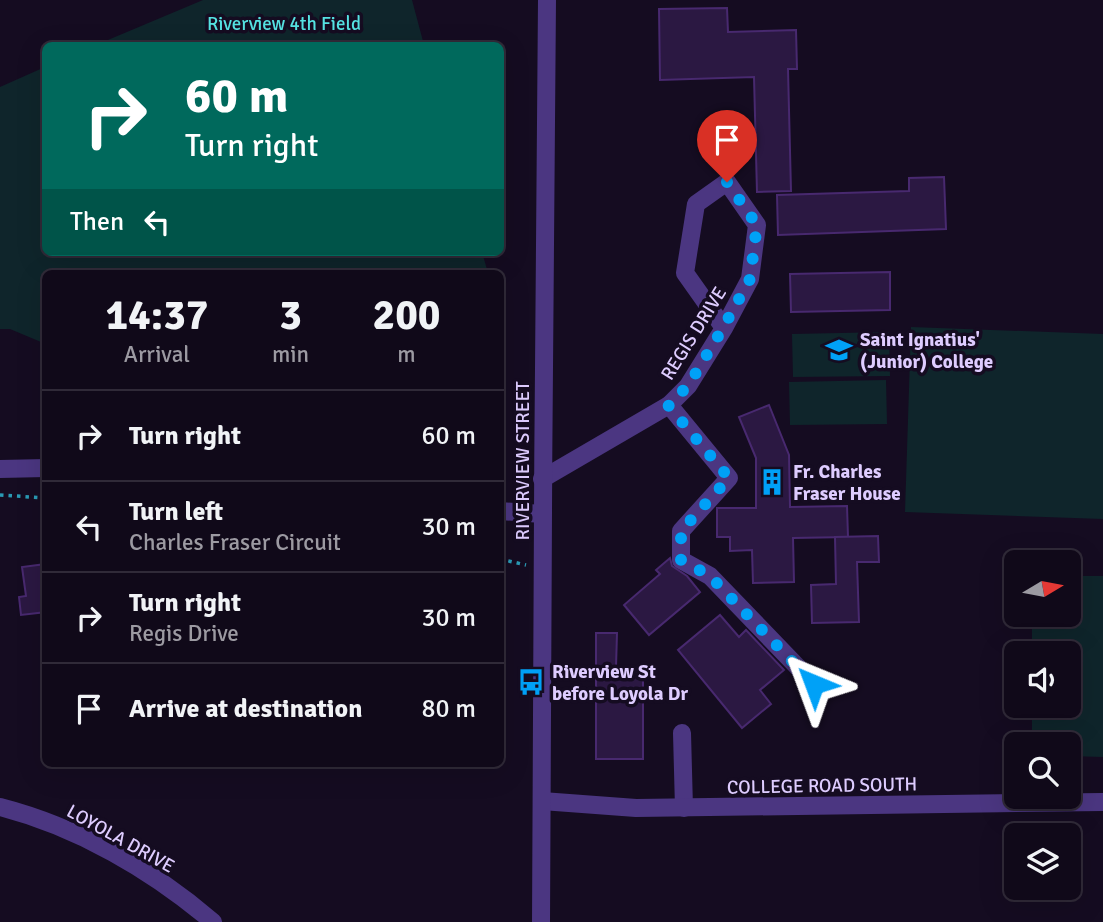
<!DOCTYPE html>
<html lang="en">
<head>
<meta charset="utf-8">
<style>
  body { margin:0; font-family:Signika,sans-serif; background:#1e1726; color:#f1f3f6; height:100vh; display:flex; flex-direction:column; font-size:26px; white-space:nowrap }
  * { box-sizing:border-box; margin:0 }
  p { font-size:23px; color:#9c9aa2 }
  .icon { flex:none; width:38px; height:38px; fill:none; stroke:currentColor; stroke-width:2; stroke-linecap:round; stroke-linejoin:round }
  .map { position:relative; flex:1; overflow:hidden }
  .drawer { position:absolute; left:42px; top:270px; width:462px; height:497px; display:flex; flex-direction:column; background:#100919; border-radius:10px; box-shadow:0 7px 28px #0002,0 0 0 2px #302a38 }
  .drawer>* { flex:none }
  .hud { position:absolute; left:42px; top:42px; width:462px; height:214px; border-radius:10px; box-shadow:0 7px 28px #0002,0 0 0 2px #302a38; background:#00695c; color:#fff; overflow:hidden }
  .needle { width:46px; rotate:80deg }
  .fabs { position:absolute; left:1004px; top:550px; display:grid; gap:14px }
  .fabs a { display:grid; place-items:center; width:77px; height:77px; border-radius:10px; background:#100919; box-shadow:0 7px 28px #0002,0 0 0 2px #302a38; font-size:35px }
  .pin { position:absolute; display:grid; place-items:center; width:60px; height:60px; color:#fff; margin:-72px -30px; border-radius:50% 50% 50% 0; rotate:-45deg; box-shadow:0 0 7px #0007 }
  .pin .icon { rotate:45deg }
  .me { position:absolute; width:77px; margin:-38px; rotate:316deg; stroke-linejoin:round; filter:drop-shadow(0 0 5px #0008) }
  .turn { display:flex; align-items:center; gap:24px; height:147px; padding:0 28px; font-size:32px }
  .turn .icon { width:91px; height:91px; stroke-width:2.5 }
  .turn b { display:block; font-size:49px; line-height:60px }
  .then { display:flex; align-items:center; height:66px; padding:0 28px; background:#0003; gap:14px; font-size:26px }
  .eta { display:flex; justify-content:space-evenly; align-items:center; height:119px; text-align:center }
  .eta b { font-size:42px; font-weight:700; line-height:49px }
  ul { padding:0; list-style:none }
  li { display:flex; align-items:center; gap:21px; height:91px; padding:0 28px; border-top:2px solid #302a38 }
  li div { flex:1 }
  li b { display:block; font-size:26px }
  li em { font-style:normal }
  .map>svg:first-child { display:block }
  .green { fill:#0f252b }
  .building { fill:#2b1842; stroke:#48296f; stroke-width:2 }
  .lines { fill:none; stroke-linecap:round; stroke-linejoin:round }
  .path { stroke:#2a9bb5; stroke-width:3.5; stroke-dasharray:3.5 5; stroke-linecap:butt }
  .minor { stroke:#4b3681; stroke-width:18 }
  .route { stroke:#00a1f7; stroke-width:12; stroke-dasharray:0 21.6 }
  .labels { text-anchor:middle; stroke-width:7; stroke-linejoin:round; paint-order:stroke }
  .park-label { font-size:19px; fill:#55e2e2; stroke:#150c21 }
  .street-label { font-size:19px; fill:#deccff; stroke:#150c21 }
  .poi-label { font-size:19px; font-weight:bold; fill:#deccff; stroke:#150c21; text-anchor:start }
</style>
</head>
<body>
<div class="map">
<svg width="1103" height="922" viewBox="0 0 1103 922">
  <rect width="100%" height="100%" fill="#150c21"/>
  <g class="green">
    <path d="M 203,0 L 412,0 L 424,45 L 96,45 Z"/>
    <path d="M 45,67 L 46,252 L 482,252 L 488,273 L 46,273 L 45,341 L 41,342 L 10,329 L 0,329 L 0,87 Z"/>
    <path d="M 911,327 L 1103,334 L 1103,519 L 905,512 Z"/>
    <path d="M 889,332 L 890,376 L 793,377 L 792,334 Z"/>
    <path d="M 886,380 L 887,424 L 790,425 L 789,382 Z"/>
    <path d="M 1069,576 L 1103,576 L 1103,757 L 1069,756 L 1069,744 L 1032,744 L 1032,705 L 1069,705 L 1069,653 L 1032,653 L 1032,614 L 1069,614 Z"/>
  </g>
  <g class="building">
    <path d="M 727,8 L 728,32 L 796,30 L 797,69 L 788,69 L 791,191 L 757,192 L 754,77 L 660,80 L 659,9 Z"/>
    <path d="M 944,177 L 946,229 L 778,235 L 777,195 L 909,191 L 909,178 Z"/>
    <path d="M 890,272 L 890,310 L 791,312 L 790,274 Z"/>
    <path d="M 769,405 L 789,455 L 790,507 L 847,506 L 848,537 L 793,538 L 794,582 L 753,583 L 752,550 L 730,551 L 730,537 L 717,537 L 717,508 L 756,508 L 756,458 L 739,417 Z"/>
    <path d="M 878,536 L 879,562 L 857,562 L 859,622 L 812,623 L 811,585 L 836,584 L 835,537 Z"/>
    <path d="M 670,558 L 672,566 L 687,576 L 700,592 L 649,635 L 624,605 L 660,574 L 656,570 Z"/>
    <path d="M 46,564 L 46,612 L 21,615 L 19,597 L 26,596 L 22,567 Z"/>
    <path d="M 720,615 L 739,637 L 746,630 L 784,670 L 760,690 L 771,704 L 742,728 L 678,650 Z"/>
    <path d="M 596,633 L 617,633 L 616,667 L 635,667 L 643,677 L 643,759 L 596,759 Z"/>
  </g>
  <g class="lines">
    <g class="path">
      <path d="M 0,495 L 46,498"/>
      <path d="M 500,559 L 526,565"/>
    </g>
    <g class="minor">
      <path d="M 669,405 L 729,478 L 681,531 L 681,560 L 710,576 L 814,684"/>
      <path d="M 0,469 L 46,468"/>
      <path d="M 542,479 L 669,405 L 688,386 L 724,328 L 750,279 L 757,225 L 727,182 L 696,204 L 685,273 L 724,328"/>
      <path d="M 500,511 L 542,514"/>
      <path d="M 682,733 L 684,808"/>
      <path d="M 542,801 L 636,808 L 1103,802"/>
      <path d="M 0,807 C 78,827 152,870 213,922"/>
      <path d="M 541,922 C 542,615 544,307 547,0"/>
    </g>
  </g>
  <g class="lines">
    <path class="route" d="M 727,182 L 757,225 L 750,279 L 723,328 L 688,386 L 668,405 L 729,478 L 681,531 L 681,560 L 710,576 L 814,684"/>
  </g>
  <defs>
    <symbol id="school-bare" viewBox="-9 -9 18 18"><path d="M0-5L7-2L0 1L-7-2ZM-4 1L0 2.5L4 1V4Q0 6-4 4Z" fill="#00a1f7" stroke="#150c21" stroke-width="2.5" paint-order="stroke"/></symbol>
    <symbol id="building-bare" viewBox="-9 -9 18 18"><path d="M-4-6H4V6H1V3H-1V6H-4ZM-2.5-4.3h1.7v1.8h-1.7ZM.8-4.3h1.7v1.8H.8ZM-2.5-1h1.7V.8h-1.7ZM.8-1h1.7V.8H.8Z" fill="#00a1f7" stroke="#150c21" stroke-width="2.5" paint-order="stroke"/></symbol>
    <symbol id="bus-bare" viewBox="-9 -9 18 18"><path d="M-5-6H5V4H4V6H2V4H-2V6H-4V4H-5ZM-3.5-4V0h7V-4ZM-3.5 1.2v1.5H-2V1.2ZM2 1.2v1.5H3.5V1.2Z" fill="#00a1f7" stroke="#150c21" stroke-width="2.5" paint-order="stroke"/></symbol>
  </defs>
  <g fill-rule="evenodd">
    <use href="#school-bare" x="820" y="331" width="38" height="38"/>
    <use href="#building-bare" x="753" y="463" width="38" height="38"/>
    <use href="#bus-bare" x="512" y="663" width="38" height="38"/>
  </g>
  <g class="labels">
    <g class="park-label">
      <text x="284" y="30">Riverview 4th Field</text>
    </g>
    <g class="street-label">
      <text transform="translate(693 333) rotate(-58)" y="7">REGIS DRIVE</text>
      <text transform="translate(522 461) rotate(-90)" y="7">RIVERVIEW STREET</text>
      <text transform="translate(822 785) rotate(-1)" y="7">COLLEGE ROAD SOUTH</text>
      <text transform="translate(121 838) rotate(29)" y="7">LOYOLA DRIVE</text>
    </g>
    <g class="poi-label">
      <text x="860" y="346">Saint Ignatius'<tspan x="860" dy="22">(Junior) College</tspan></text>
      <text x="793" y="478">Fr. Charles<tspan x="793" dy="22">Fraser House</tspan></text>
      <text x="552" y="678">Riverview St<tspan x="552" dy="22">before Loyola Dr</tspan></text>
    </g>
  </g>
</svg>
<div class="fabs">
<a><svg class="needle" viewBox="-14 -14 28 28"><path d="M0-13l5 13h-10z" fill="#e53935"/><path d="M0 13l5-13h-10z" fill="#9c9aa2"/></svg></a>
<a><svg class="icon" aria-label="sound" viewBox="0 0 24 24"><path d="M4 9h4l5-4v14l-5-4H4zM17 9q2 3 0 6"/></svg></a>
<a><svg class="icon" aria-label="search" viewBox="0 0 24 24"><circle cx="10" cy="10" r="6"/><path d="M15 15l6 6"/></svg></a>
<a><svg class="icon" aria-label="layers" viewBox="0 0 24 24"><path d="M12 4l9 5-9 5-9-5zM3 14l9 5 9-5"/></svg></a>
</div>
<div class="pin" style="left:727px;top:182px;background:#d93025"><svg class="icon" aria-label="arrive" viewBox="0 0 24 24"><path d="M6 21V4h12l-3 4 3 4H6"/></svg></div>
<svg class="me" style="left:814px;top:684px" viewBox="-20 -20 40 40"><path d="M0-17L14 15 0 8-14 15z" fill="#00a1f7" stroke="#fff" stroke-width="4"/></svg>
<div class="hud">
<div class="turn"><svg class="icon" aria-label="right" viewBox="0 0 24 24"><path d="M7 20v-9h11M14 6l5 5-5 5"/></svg><div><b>60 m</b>Turn right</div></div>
<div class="then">Then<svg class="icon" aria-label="left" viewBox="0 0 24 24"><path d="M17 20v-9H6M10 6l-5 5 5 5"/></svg></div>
</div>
<section class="drawer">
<div class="eta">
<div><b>14:37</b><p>Arrival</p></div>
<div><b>3</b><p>min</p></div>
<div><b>200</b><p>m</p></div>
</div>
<ul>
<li><svg class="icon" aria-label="right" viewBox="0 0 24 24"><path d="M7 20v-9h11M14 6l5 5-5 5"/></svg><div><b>Turn right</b></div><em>60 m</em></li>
<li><svg class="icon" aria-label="left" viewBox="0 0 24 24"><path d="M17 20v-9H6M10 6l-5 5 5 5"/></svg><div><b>Turn left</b><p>Charles Fraser Circuit</p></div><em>30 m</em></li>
<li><svg class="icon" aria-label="right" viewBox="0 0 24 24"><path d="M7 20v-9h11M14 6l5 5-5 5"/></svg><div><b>Turn right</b><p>Regis Drive</p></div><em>30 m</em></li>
<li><svg class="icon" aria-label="arrive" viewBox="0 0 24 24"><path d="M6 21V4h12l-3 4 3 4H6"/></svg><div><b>Arrive at destination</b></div><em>80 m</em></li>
</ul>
</section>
</div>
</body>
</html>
